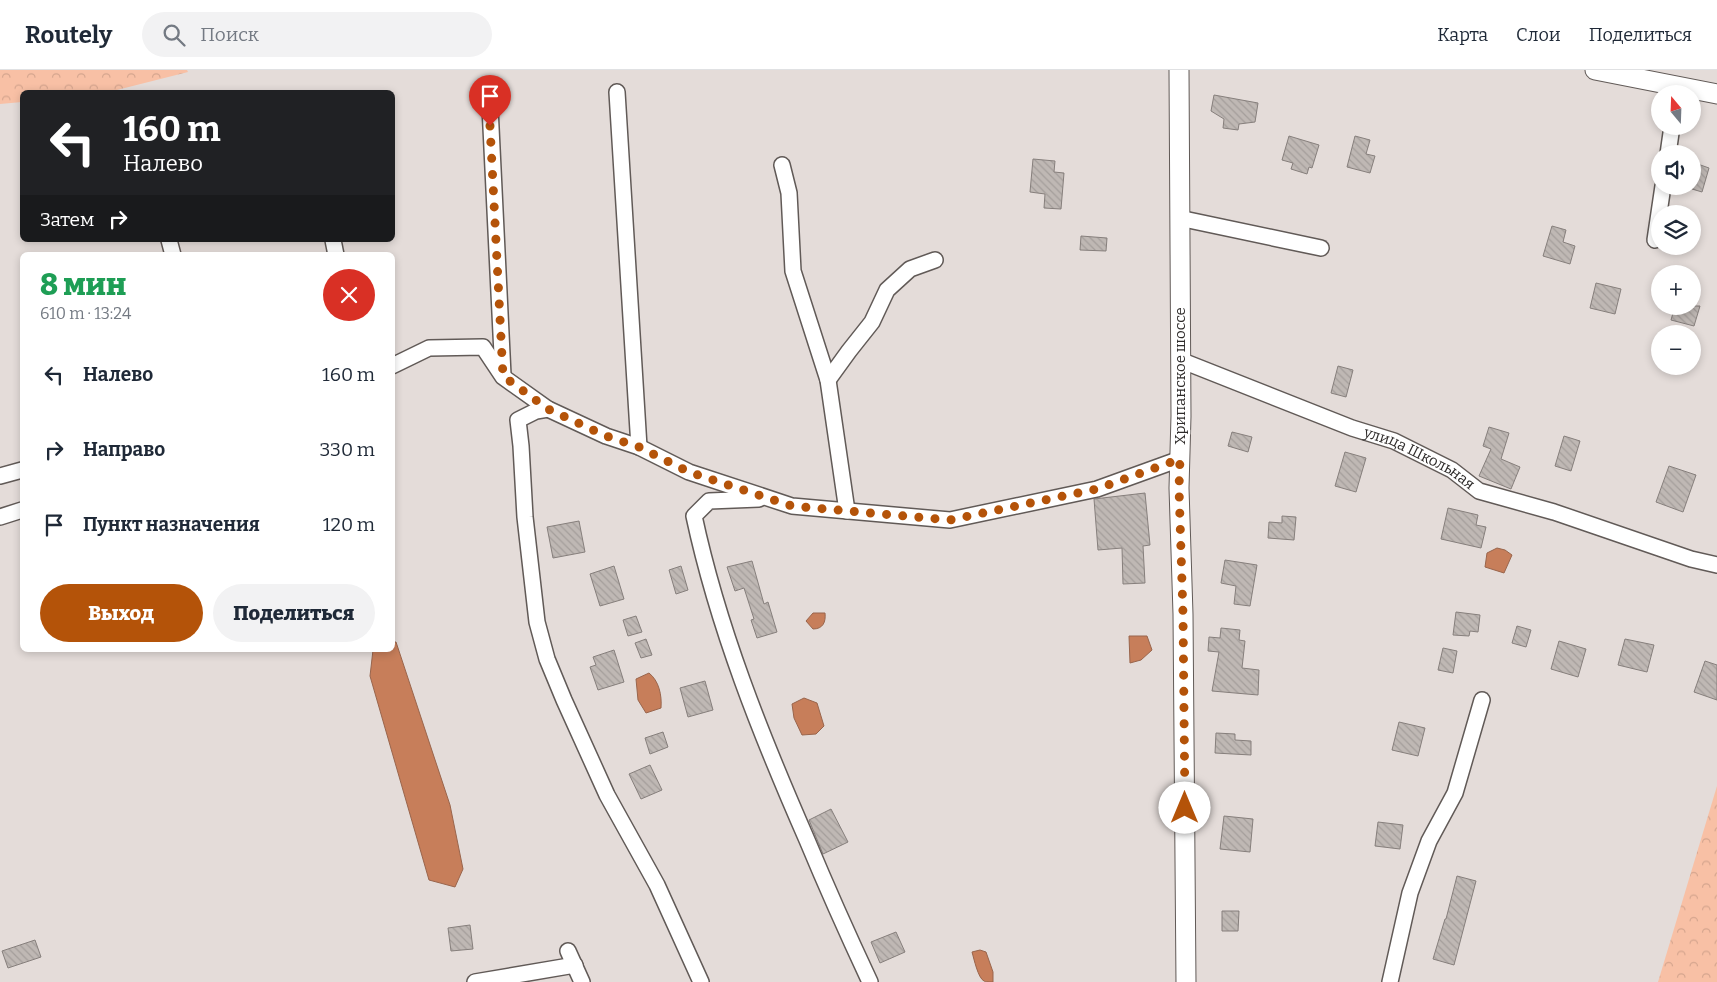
<!DOCTYPE html>
<html lang="ru">
<head>
<meta charset="utf-8">
<style>
  body { margin:0; font-family:Bitter,serif; background:#f2f2f3; color:#1f2937; height:100vh; display:flex; flex-direction:column; font-size:19px; white-space:nowrap }
  * { box-sizing:border-box; margin:0 }
  p { font-size:16px; color:#747a83 }
  .icon { flex:none; width:28px; height:28px; fill:none; stroke:currentColor; stroke-width:2; stroke-linecap:round; stroke-linejoin:round }
  .map { position:relative; flex:1; overflow:hidden }
  .drawer { position:absolute; left:20px; top:182px; width:375px; height:400px; display:flex; flex-direction:column; background:#fff; border-radius:8px; box-shadow:0 2px 8px #0003 }
  .drawer>* { flex:none }
  .top-card { position:absolute; left:20px; top:20px; width:375px; height:152px; border-radius:8px; box-shadow:0 2px 8px #0003; background:#202124; color:#fff; overflow:hidden }
  .needle { width:32px; rotate:341deg }
  .tools { position:absolute; left:1651px; top:15px; display:grid; gap:10px }
  .tools a { display:grid; place-items:center; width:50px; height:50px; border-radius:50%; background:#fff; box-shadow:0 2px 8px #0003; font-size:25px }
  .pin { position:absolute; display:grid; place-items:center; width:42px; height:42px; color:#fff; margin:-51px -21px; border-radius:50% 50% 50% 0; rotate:-45deg; box-shadow:0 0 5px #0007 }
  .pin .icon { rotate:45deg }
  .me { position:absolute; width:55px; margin:-28px; rotate:0deg; stroke-linejoin:round; filter:drop-shadow(0 0 4px #0008) }
  .turn { display:flex; align-items:center; gap:18px; height:105px; padding:0 20px; font-size:22px }
  .turn .icon { width:65px; height:65px; stroke-width:2.5 }
  .turn b { display:block; font-size:35px; line-height:42px }
  .then { display:flex; align-items:center; height:48px; padding:0 20px; background:#0003; gap:10px; font-size:19px }
  .round { display:grid; place-items:center; flex:none; width:52px; height:52px; border-radius:26px; background:#f2f2f3 }
  .overview { display:flex; align-items:center; justify-content:space-between; height:85px; padding:0 20px }
  h1 { font-size:30px; font-weight:800; line-height:38px; color:#1e9e55 }
  .action { display:flex; gap:10px; margin-top:auto; padding:10px 20px }
  .action a { flex:1; height:58px; border-radius:30px; background:#b45309; color:#fff; font-size:20px; font-weight:800; line-height:58px; text-align:center }
  .action a+a { background:#f2f2f3; color:#1f2937 }
  ul { padding:0; list-style:none }
  li { display:flex; align-items:center; gap:15px; height:75px; padding:0 20px }
  li div { flex:1 }
  li b { display:block; font-size:19px }
  li em { font-style:normal }
  header { display:flex; align-items:center; gap:30px; box-sizing:border-box; height:70px; padding:0 25px; background:#fff; border-bottom:1px solid #e0e1e3 }
  header strong { font-size:24px }
  nav { display:flex; gap:28px; margin-inline-start:auto; font-size:18px }
  .search { width:350px; height:45px; background:#f2f2f3; display:flex; align-items:center; gap:12px; box-sizing:border-box; padding:0 18px; border-radius:28px; color:#747a83; font-size:19px }
  .map>svg:first-child { display:block }
  .forest { fill:url(#forest-crowns) }
  .water { fill:#c77e5a; stroke:#99654c }
  .building { fill:url(#building-back-hatch); stroke:#867f7c }
  .lines { fill:none; stroke-linecap:round; stroke-linejoin:round }
  .minor-casing { stroke:#615a57; stroke-width:18 }
  .major-casing { stroke:#615a57; stroke-width:21 }
  .minor { stroke:#fff; stroke-width:15 }
  .major { stroke:#fff; stroke-width:19 }
  .route { stroke:#b45309; stroke-width:9; stroke-dasharray:0 16.2 }
  .labels { text-anchor:middle; stroke-width:4.5; stroke-linejoin:round; paint-order:stroke }
  .street-label { font-size:15px; fill:#2e2b2a; stroke:#fff }
</style>
</head>
<body>
<header>
<strong>Routely</strong>
<div class="search"><svg class="icon" aria-label="search" viewBox="0 0 24 24"><circle cx="10" cy="10" r="6"/><path d="M15 15l6 6"/></svg>Поиск</div>
<nav><a>Карта</a><a>Слои</a><a>Поделиться</a></nav>
</header>
<div class="map">
<svg width="1717" height="912" viewBox="0 0 1717 912">
  <defs>
    <pattern id="forest-crowns" width="20" height="18" patternUnits="userSpaceOnUse" patternTransform="scale(1.25)"><rect width="20" height="18" fill="#f8c0a5"/><path d="M2 6a3 3 0 1 1 6 0M12 15a3 3 0 1 1 6 0" fill="none" stroke="#d5a58e"/></pattern>
    <pattern id="building-back-hatch" width="6" height="6" patternUnits="userSpaceOnUse" patternTransform="scale(1.25)"><rect width="6" height="6" fill="#bfb8b4"/><path d="M-1 5l2 2M0 0l6 6M5-1l2 2" fill="none" stroke="#a49e9b"/></pattern>
  </defs>
  <rect width="100%" height="100%" fill="#e4dcd9"/>
  <g class="forest">
    <path d="M 0,0 L 187,0 L 188,2 L 109,22 L 22,22 L 22,32 L 0,34 Z"/>
    <path d="M 1717,716 L 1717,912 L 1658,912 Z"/>
  </g>
  <g class="water">
    <path d="M 1497,478 L 1505,480 L 1512,485 L 1504,503 L 1485,497 L 1487,483 Z"/>
    <path d="M 813,543 L 825,543 C 826,552 823,559 813,559 L 806,551 Z"/>
    <path d="M 1129,566 L 1147,566 L 1152,580 L 1141,590 L 1130,593 Z"/>
    <path d="M 393,572 L 396,572 L 450,735 L 463,799 L 455,817 L 429,810 L 370,606 L 373,580 L 392,580 Z"/>
    <path d="M 649,603 C 659,611 662,625 661,638 L 646,643 L 638,630 L 636,609 Z"/>
    <path d="M 804,628 L 817,633 L 824,656 L 816,664 L 802,665 L 794,648 L 792,634 Z"/>
    <path d="M 980,880 L 986,882 L 993,902 L 993,912 C 991,912 985,912 984,911 C 978,908 974,889 972,882 Z"/>
  </g>
  <g class="building">
    <path d="M 1214,25 L 1258,33 L 1255,52 L 1239,54 L 1238,60 L 1223,58 L 1224,49 L 1211,41 Z"/>
    <path d="M 1289,66 L 1319,75 L 1312,98 L 1309,97 L 1307,104 L 1291,99 L 1293,93 L 1282,90 Z"/>
    <path d="M 1355,66 L 1370,70 L 1366,84 L 1375,86 L 1370,103 L 1347,97 Z"/>
    <path d="M 1033,89 L 1055,91 L 1054,102 L 1064,103 L 1061,139 L 1044,138 L 1045,124 L 1030,122 Z"/>
    <path d="M 1692,92 L 1709,98 L 1702,122 L 1692,119 Z"/>
    <path d="M 1552,156 L 1566,160 L 1563,172 L 1575,176 L 1570,194 L 1543,186 Z"/>
    <path d="M 1081,166 L 1107,168 L 1106,181 L 1080,180 Z"/>
    <path d="M 1596,213 L 1621,219 L 1615,244 L 1590,238 Z"/>
    <path d="M 1675,236 L 1700,236 L 1694,256 L 1671,250 Z"/>
    <path d="M 1338,296 L 1353,300 L 1346,327 L 1331,323 Z"/>
    <path d="M 1489,357 L 1509,363 L 1501,389 L 1520,397 L 1511,419 L 1479,406 L 1491,379 L 1483,376 Z"/>
    <path d="M 1232,362 L 1252,367 L 1248,382 L 1228,376 Z"/>
    <path d="M 1564,366 L 1580,371 L 1571,401 L 1555,396 Z"/>
    <path d="M 1345,382 L 1366,388 L 1356,422 L 1335,416 Z"/>
    <path d="M 1669,396 L 1696,405 L 1683,442 L 1656,432 Z"/>
    <path d="M 1145,423 L 1150,475 L 1143,476 L 1145,513 L 1123,514 L 1122,478 L 1098,480 L 1094,429 Z"/>
    <path d="M 1448,438 L 1478,445 L 1476,455 L 1486,457 L 1481,478 L 1441,469 Z"/>
    <path d="M 1282,446 L 1296,447 L 1294,470 L 1268,468 L 1269,452 L 1282,453 Z"/>
    <path d="M 579,451 L 585,482 L 553,488 L 547,457 Z"/>
    <path d="M 1225,490 L 1257,495 L 1250,536 L 1234,534 L 1236,516 L 1221,513 Z"/>
    <path d="M 752,491 L 764,534 L 768,532 L 777,562 L 757,568 L 751,550 L 754,549 L 744,518 L 735,521 L 727,497 Z"/>
    <path d="M 614,496 L 624,529 L 600,536 L 590,504 Z"/>
    <path d="M 681,496 L 688,520 L 676,524 L 669,500 Z"/>
    <path d="M 1456,542 L 1480,545 L 1478,562 L 1470,561 L 1469,566 L 1453,565 Z"/>
    <path d="M 636,546 L 642,562 L 628,566 L 623,550 Z"/>
    <path d="M 1517,556 L 1531,560 L 1526,577 L 1512,573 Z"/>
    <path d="M 1221,558 L 1240,560 L 1239,570 L 1245,571 L 1242,598 L 1259,600 L 1258,625 L 1212,621 L 1219,582 L 1208,581 L 1209,567 L 1220,568 Z"/>
    <path d="M 646,569 L 652,585 L 641,588 L 635,573 Z"/>
    <path d="M 1625,569 L 1654,575 L 1647,602 L 1618,595 Z"/>
    <path d="M 1559,571 L 1586,579 L 1578,607 L 1551,599 Z"/>
    <path d="M 1443,578 L 1457,581 L 1453,603 L 1438,600 Z"/>
    <path d="M 614,580 L 624,612 L 598,620 L 590,597 L 596,595 L 593,587 Z"/>
    <path d="M 1705,591 L 1717,595 L 1717,630 L 1694,622 Z"/>
    <path d="M 705,611 L 713,640 L 688,647 L 680,618 Z"/>
    <path d="M 1399,652 L 1425,658 L 1418,686 L 1392,680 Z"/>
    <path d="M 663,662 L 668,677 L 650,684 L 645,668 Z"/>
    <path d="M 1216,663 L 1235,664 L 1235,670 L 1251,671 L 1251,685 L 1215,683 Z"/>
    <path d="M 650,695 L 662,720 L 641,729 L 629,704 Z"/>
    <path d="M 831,739 L 848,772 L 823,784 L 809,750 Z"/>
    <path d="M 1224,746 L 1253,749 L 1250,782 L 1220,779 Z"/>
    <path d="M 1378,752 L 1403,755 L 1400,779 L 1375,776 Z"/>
    <path d="M 1457,806 L 1476,811 L 1454,895 L 1433,889 L 1445,849 L 1446,849 Z"/>
    <path d="M 1222,841 L 1239,841 L 1238,861 L 1222,861 Z"/>
    <path d="M 470,855 L 473,879 L 451,881 L 448,858 Z"/>
    <path d="M 896,862 L 905,882 L 880,893 L 871,872 Z"/>
    <path d="M 35,870 L 41,887 L 8,898 L 2,881 Z"/>
  </g>
  <g class="lines">
    <defs>
      <g id="minor">
        <path d="M 617,22 L 639,377"/>
        <path d="M 490,37 L 503,305"/>
        <path d="M 1668,84 L 1672,56"/>
        <path d="M 782,95 L 789,123 L 793,201 L 828,310 L 847,441"/>
        <path d="M 1179,148 L 1321,178"/>
        <path d="M 169,170 L 173,185"/>
        <path d="M 333,170 L 336,185"/>
        <path d="M 1655,170 L 1663,116"/>
        <path id="s1" d="M 1180,290 L 1352,358 L 1394,371 L 1452,400 L 1479,421 L 1554,442 L 1691,489 L 1717,495"/>
        <path d="M 392,296 L 429,278 L 483,277 L 503,307 L 548,339 L 606,366 L 639,377 L 689,402 L 792,436 L 950,450 L 1097,419 L 1180,389"/>
        <path d="M 828,310 L 849,281 L 872,252 L 887,220 L 910,199 L 935,190"/>
        <path d="M 548,339 L 536,341 L 518,350 L 521,376 L 525,447 L 537,552 L 547,589 L 564,630 L 607,725 L 657,815 L 701,912"/>
        <path d="M 0,406 L 22,400"/>
        <path d="M 759,429 L 709,431 L 694,446 C 718,558 761,665 807,770 C 827,818 848,865 870,912"/>
        <path d="M 0,447 L 22,440"/>
        <path d="M 568,881 L 582,912"/>
        <path d="M 475,912 L 575,895"/>
        <path d="M 1390,912 L 1410,823 L 1429,771 L 1455,723 L 1482,630"/>
      </g>
      <g id="major">
        <path d="M 1179,0 L 1181,346 L 1179,418 L 1183,544 L 1186,912"/>
        <path d="M 1595,0 L 1717,24"/>
      </g>
    </defs>
    <use href="#minor" class="minor-casing"/>
    <use href="#major" class="major-casing"/>
    <use href="#minor" class="minor"/>
    <use href="#major" class="major"/>
  </g>
  <g class="lines">
    <path class="route" d="M 490,56 L 503,306 L 548,339 L 606,366 L 639,377 L 689,402 L 792,436 L 950,450 L 1097,419 L 1180,389 L 1179,418 L 1183,544 L 1185,738"/>
  </g>
  <g class="labels">
    <g class="street-label">
      <text transform="translate(1180 306) rotate(-90)" y="5">Хрипанское шоссе</text>
      <text dy="5" stroke="none"><textPath href="#s1" startOffset="259">улица Школьная</textPath></text>
    </g>
  </g>
</svg>
<div class="tools">
<a><svg class="needle" viewBox="-14 -14 28 28"><path d="M0-13l5 13h-10z" fill="#e53935"/><path d="M0 13l5-13h-10z" fill="#747a83"/></svg></a>
<a><svg class="icon" aria-label="sound" viewBox="0 0 24 24"><path d="M4 9h4l5-4v14l-5-4H4zM17 9q2 3 0 6"/></svg></a>
<a><svg class="icon" aria-label="layers" viewBox="0 0 24 24"><path d="M12 4l9 5-9 5-9-5zM3 14l9 5 9-5"/></svg></a>
<a>+</a>
<a>−</a>
</div>
<div class="pin" style="left:490px;top:56px;background:#d93025"><svg class="icon" aria-label="arrive" viewBox="0 0 24 24"><path d="M6 21V4h12l-3 4 3 4H6"/></svg></div>
<svg class="me" style="left:1185px;top:738px" viewBox="-20 -20 40 40"><circle r="19" fill="#fff"/><path d="M0-13L10 11 0 6-10 11z" fill="#b45309"/></svg>
<div class="top-card">
<div class="turn"><svg class="icon" aria-label="left" viewBox="0 0 24 24"><path d="M17 20v-9H6M10 6l-5 5 5 5"/></svg><div><b>160 m</b>Налево</div></div>
<div class="then">Затем<svg class="icon" aria-label="right" viewBox="0 0 24 24"><path d="M7 20v-9h11M14 6l5 5-5 5"/></svg></div>
</div>
<section class="drawer">
<div class="overview"><div><h1>8 мин</h1><p>610 m · 13:24</p></div><a class="round" style="background:#d93025;color:#fff"><svg class="icon" aria-label="close" viewBox="0 0 24 24"><path d="M6 6l12 12M18 6L6 18"/></svg></a></div>
<ul>
<li><svg class="icon" aria-label="left" viewBox="0 0 24 24"><path d="M17 20v-9H6M10 6l-5 5 5 5"/></svg><div><b>Налево</b></div><em>160 m</em></li>
<li><svg class="icon" aria-label="right" viewBox="0 0 24 24"><path d="M7 20v-9h11M14 6l5 5-5 5"/></svg><div><b>Направо</b></div><em>330 m</em></li>
<li><svg class="icon" aria-label="arrive" viewBox="0 0 24 24"><path d="M6 21V4h12l-3 4 3 4H6"/></svg><div><b>Пункт назначения</b></div><em>120 m</em></li>
</ul>
<div class="action"><a>Выход</a><a>Поделиться</a></div>
</section>
</div>
</body>
</html>
